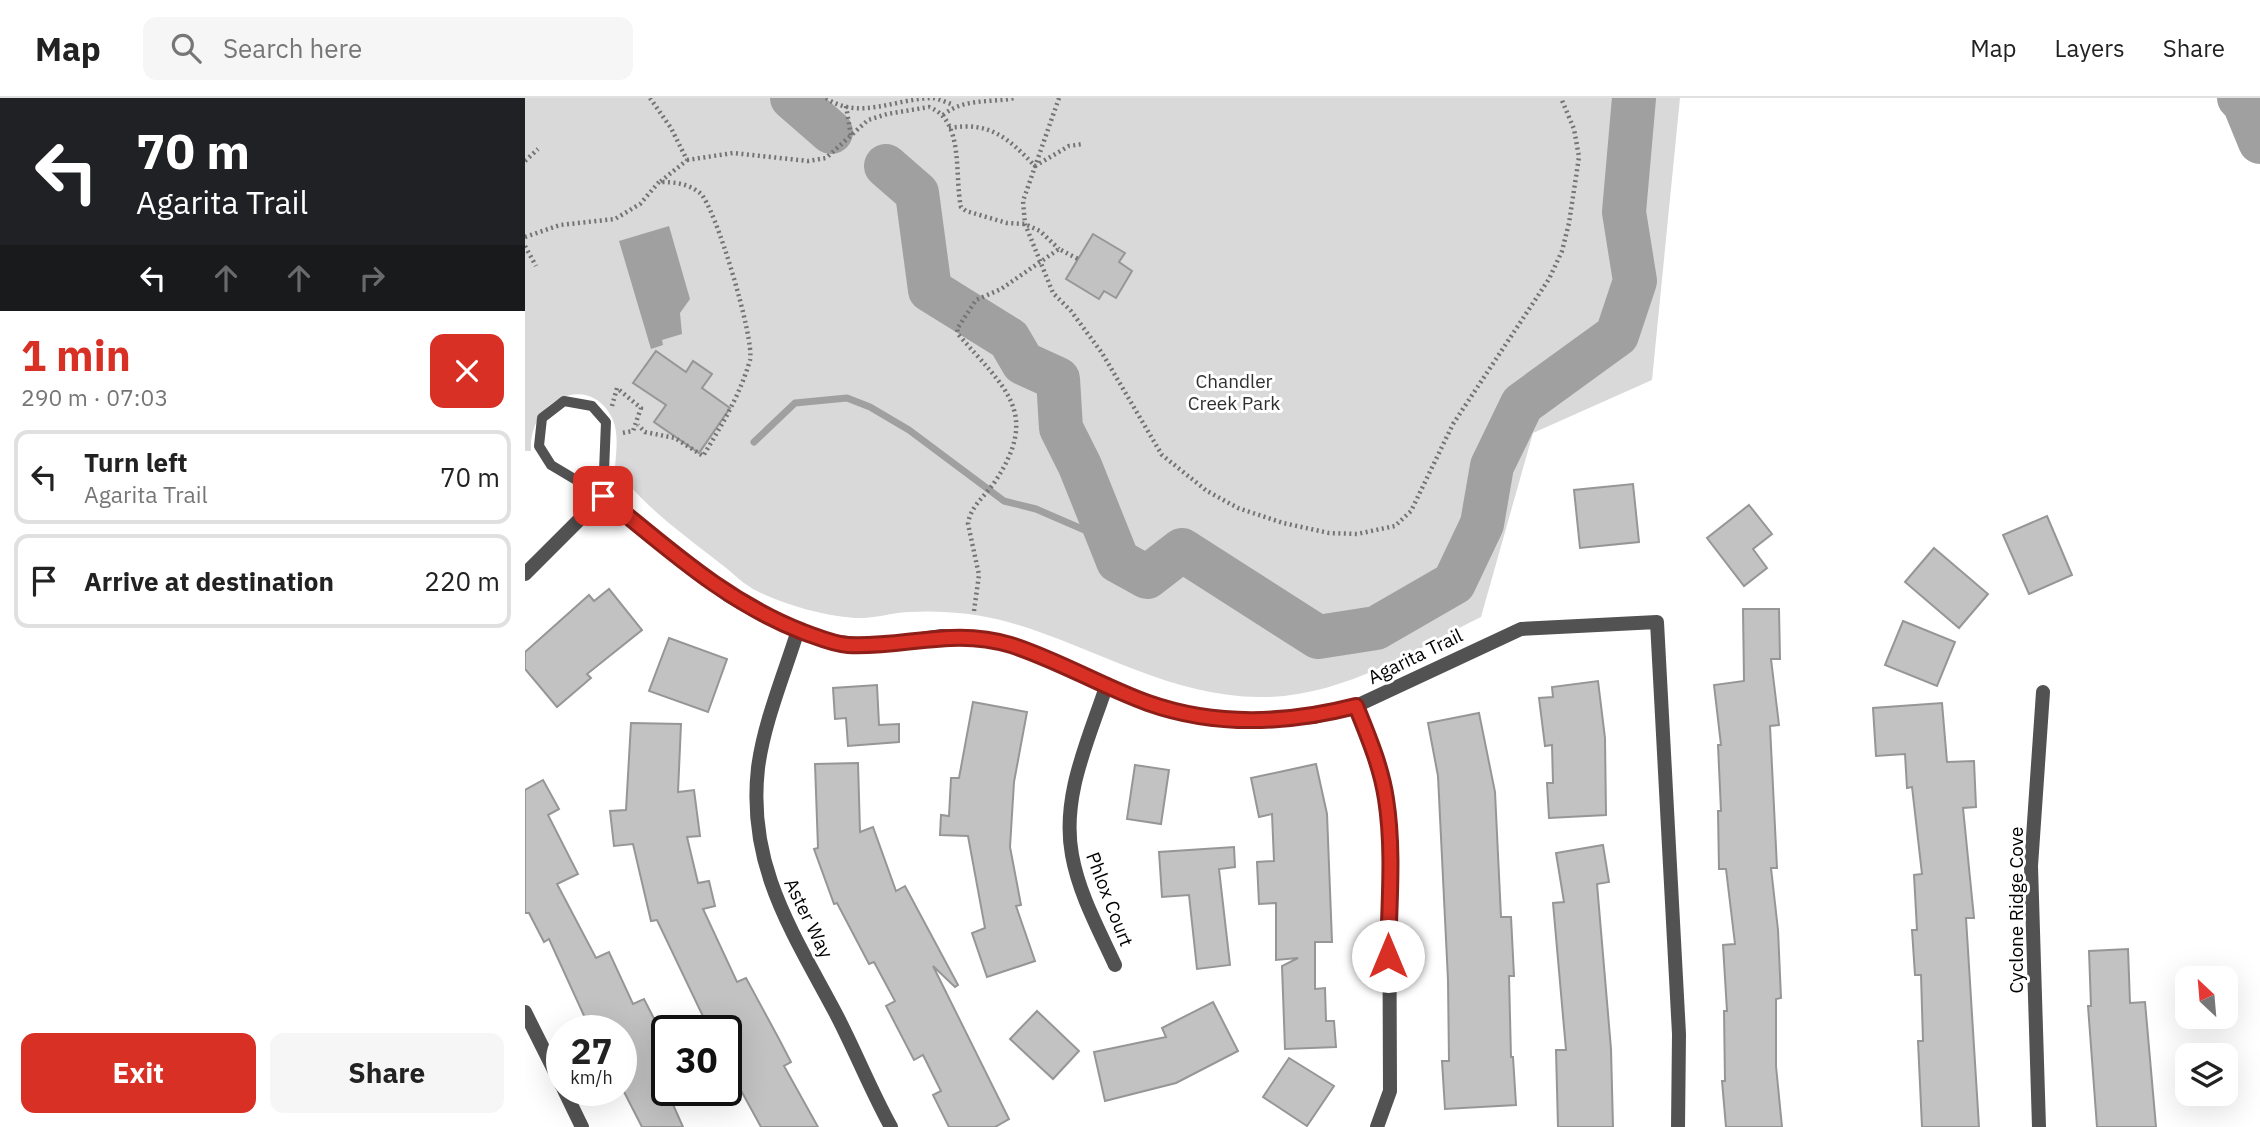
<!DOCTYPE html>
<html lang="en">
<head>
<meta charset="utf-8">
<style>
  body { margin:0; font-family:"IBM Plex Sans",sans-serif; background:#f6f6f6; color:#222; height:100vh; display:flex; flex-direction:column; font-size:26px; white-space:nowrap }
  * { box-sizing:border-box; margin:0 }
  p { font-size:23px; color:#767676 }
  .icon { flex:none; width:38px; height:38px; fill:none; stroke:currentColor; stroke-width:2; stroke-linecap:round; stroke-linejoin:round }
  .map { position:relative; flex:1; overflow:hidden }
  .drawer { display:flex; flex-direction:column; background:#fff; width:525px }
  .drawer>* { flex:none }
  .banner { background:#202124; color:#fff; overflow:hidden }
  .needle { width:46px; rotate:334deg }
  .fabs { position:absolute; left:1650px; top:868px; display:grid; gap:14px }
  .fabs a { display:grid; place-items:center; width:63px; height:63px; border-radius:14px; background:#fff; box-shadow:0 7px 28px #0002; font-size:35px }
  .speed { position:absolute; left:21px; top:917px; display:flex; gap:14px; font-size:35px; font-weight:700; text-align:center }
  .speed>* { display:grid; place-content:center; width:91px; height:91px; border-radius:50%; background:#fff; box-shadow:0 7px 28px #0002; line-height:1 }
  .speed small { font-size:18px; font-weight:400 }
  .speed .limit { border:4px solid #111; border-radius:10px; background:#fff; color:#111 }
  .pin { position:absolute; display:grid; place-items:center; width:60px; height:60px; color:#fff; margin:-30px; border-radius:14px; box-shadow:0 4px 10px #0006 }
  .me { position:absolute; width:77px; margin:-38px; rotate:0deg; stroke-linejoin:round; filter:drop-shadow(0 0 5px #0008) }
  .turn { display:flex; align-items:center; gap:24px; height:147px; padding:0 21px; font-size:32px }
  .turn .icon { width:91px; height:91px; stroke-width:2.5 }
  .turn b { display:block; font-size:49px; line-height:60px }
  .lanes { display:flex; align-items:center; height:66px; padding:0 21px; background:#0003; justify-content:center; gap:35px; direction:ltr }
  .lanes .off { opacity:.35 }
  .round { display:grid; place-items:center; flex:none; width:74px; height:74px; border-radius:14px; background:#f6f6f6 }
  .overview { display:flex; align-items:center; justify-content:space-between; height:119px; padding:0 21px }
  h1 { font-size:42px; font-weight:800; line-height:52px; color:#d93025 }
  .primary-button { display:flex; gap:14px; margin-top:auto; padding:14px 21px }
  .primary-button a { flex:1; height:80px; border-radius:14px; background:#d93025; color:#fff; font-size:28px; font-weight:800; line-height:80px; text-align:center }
  .primary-button a+a { background:#f6f6f6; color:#222 }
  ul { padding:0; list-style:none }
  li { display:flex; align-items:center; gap:21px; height:94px; margin:0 14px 10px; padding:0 7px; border:4px solid #e0e0e0; border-radius:14px }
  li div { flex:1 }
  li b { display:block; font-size:26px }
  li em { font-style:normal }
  header { display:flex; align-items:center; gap:42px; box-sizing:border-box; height:98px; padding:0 35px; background:#fff; border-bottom:2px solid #e0e0e0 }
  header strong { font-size:33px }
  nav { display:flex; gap:38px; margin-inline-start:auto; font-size:24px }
  .search { width:490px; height:63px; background:#f6f6f6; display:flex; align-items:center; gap:18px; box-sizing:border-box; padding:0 24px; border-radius:14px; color:#767676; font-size:26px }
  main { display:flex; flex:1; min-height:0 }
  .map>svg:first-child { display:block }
  .green { fill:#d9d9d9 }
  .water { fill:#a0a0a0 }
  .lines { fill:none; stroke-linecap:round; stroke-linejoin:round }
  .stream { stroke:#a0a0a0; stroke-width:7 }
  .river { stroke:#a0a0a0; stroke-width:44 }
  .building { fill:#c2c2c2; stroke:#969696; stroke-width:2 }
  .path { stroke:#747474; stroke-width:4.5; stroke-dasharray:2 3.5; stroke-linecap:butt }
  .service { stroke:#525252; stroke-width:10 }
  .minor { stroke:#525252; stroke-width:14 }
  .route-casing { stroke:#8d1f18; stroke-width:18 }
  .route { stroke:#d93025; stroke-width:12 }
  .labels { text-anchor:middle; stroke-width:6; stroke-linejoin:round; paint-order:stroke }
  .park-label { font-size:19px; fill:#303030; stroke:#fff }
  .street-label { font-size:19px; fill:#000; stroke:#fff }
</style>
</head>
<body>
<header>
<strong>Map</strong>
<div class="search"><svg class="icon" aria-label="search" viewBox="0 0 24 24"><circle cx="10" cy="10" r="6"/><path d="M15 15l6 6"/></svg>Search here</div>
<nav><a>Map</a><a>Layers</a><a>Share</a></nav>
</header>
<main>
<section class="drawer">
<div class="banner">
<div class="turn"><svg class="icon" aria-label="left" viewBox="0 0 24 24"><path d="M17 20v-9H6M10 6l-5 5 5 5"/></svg><div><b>70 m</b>Agarita Trail</div></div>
<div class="lanes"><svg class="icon" aria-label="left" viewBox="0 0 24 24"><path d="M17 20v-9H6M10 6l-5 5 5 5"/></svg><svg class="icon off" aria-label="ahead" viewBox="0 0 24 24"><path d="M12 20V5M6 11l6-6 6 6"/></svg><svg class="icon off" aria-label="ahead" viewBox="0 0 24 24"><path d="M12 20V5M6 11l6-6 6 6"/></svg><svg class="icon off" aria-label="right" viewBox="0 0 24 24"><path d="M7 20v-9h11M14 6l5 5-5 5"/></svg></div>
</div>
<div class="overview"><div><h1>1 min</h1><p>290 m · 07:03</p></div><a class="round" style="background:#d93025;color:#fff"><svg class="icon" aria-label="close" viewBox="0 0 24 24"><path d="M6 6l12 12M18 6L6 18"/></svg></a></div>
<ul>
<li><svg class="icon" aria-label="left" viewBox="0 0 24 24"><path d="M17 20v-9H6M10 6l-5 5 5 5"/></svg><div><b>Turn left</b><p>Agarita Trail</p></div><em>70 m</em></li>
<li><svg class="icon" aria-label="arrive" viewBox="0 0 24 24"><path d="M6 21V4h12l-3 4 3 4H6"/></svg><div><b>Arrive at destination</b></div><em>220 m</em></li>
</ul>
<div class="primary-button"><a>Exit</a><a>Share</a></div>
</section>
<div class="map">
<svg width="1735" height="1029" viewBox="0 0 1735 1029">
  <rect width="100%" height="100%" fill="#fff"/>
  <path class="green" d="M 0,0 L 1155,0 L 1127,282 L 1008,335 L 956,519 C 888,553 818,598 740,599 C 647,601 569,548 483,524 C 452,515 415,512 383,514 C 366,515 347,521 330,520 C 297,517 264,508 234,494 C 220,488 208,475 196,466 C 159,437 118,408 90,370 C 91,355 94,337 88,322 C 66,273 3,300 6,353 L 0,353 Z"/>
  <path class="water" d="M 144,128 L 165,201 L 155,215 L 157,236 L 137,242 L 138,247 L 126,251 L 94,143 Z"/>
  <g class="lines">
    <path class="stream" d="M 229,344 L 270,305 L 322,300 L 345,309 L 384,332 L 479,403 L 511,411 L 585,443"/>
    <g class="river">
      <path d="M 267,0 L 306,34"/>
      <path d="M 1714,0 L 1719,5 L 1735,44"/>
      <path d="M 361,68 L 392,95 L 405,192 L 484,241 L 498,265 L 533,281 L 536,330 L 555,368 L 593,463 L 622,479 L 657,452 L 793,539 L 851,530 L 929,485 L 957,426 L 967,368 L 997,306 L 1092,237 L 1110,183 L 1099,114 L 1109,0"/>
    </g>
  </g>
  <g class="building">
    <path d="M 568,136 L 600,155 L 594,164 L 607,173 L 591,200 L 579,193 L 574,201 L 541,181 Z"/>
    <path d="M 131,253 L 161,274 L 168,263 L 187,276 L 177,290 L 205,310 L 174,355 L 129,324 L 141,307 L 108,285 Z"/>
    <path d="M 1108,386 L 1114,444 L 1055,450 L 1049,392 Z"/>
    <path d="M 1224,407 L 1247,436 L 1228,451 L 1242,470 L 1219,488 L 1182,440 Z"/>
    <path d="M 1522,418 L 1547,477 L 1504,496 L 1478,437 Z"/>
    <path d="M 1409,450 L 1463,496 L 1434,530 L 1380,484 Z"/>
    <path d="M 84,491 L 117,532 L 62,576 L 66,580 L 32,609 L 0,571 L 0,554 L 64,497 L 69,503 Z"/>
    <path d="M 1218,511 L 1254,511 L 1255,561 L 1246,561 L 1254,627 L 1245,628 L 1252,770 L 1246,770 L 1253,832 L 1256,900 L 1251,901 L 1251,968 L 1257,1029 L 1201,1029 L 1197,983 L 1200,983 L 1199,913 L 1202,913 L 1198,847 L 1210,846 L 1201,771 L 1194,771 L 1193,713 L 1196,713 L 1193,647 L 1196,647 L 1189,587 L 1219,583 Z"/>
    <path d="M 1378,523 L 1430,544 L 1412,588 L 1360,567 Z"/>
    <path d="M 144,540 L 202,561 L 183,614 L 124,593 Z"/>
    <path d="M 1073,583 L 1080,640 L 1081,717 L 1024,720 L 1022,685 L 1028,685 L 1027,647 L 1020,648 L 1014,600 L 1028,599 L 1027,589 Z"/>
    <path d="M 352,587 L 354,627 L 374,626 L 374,644 L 323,648 L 321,620 L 310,621 L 308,590 Z"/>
    <path d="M 448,604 L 502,614 L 489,684 L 485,749 L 496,807 L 491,808 L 510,863 L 462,879 L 447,835 L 460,830 L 443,738 L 415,737 L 416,717 L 424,718 L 426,680 L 434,680 Z"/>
    <path d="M 1417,605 L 1422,664 L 1449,663 L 1451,709 L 1438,710 L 1449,820 L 1441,820 L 1454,1029 L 1397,1029 L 1393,943 L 1398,943 L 1396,877 L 1390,877 L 1387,832 L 1392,832 L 1389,777 L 1397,776 L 1387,689 L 1382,690 L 1380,656 L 1351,658 L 1348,610 Z"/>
    <path d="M 954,615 L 970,694 L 976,819 L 986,819 L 989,878 L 984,878 L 986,959 L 988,959 L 991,1007 L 920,1011 L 917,963 L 924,963 L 923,882 L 913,678 L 903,625 Z"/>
    <path d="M 106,625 L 156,626 L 153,694 L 169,692 L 175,738 L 162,739 L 173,785 L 184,783 L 190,808 L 178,811 L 212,884 L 221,880 L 254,941 L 266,964 L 259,968 L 293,1029 L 236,1029 L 201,965 L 201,933 L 185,933 L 132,822 L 126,823 L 108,746 L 89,748 L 85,713 L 101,712 Z"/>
    <path d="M 333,665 L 335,734 L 348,729 L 371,793 L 380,788 L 433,887 L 430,889 L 408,868 L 484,1021 L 470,1029 L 424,1029 L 408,997 L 416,993 L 398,957 L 389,962 L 361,908 L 370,903 L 349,864 L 344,866 L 312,805 L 309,806 L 289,751 L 293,750 L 290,666 Z"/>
    <path d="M 791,666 L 802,716 L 807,844 L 790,844 L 790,891 L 800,890 L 801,923 L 809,923 L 811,949 L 760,951 L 757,868 L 773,860 L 751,862 L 751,805 L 734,806 L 732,764 L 749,763 L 747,716 L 734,719 L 726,680 Z"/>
    <path d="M 610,667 L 644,672 L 636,726 L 602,721 Z"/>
    <path d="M 18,682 L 34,711 L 23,717 L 53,776 L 32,786 L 71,860 L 84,854 L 108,906 L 119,901 L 142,946 L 142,993 L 158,1029 L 117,1029 L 96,988 L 96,933 L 66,933 L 24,841 L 19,844 L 4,815 L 0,815 L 0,692 Z"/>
    <path d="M 1078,747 L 1084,784 L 1072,786 L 1086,951 L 1088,1029 L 1033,1029 L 1031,952 L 1041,952 L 1028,805 L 1039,804 L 1031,755 Z"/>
    <path d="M 709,749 L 710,769 L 694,771 L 705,867 L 672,871 L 664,797 L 637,799 L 634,754 Z"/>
    <path d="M 1603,851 L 1605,905 L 1620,904 L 1631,1029 L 1572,1029 L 1563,908 L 1566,908 L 1564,853 Z"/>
    <path d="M 688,904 L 713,953 L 651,985 L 580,1003 L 569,954 L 641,939 L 637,930 Z"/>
    <path d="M 512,913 L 554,953 L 528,981 L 485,941 Z"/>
    <path d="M 764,960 L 809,988 L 782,1028 L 738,999 Z"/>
  </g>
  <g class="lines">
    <g class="path">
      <path d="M 125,0 L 146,30 L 162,62 L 135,84"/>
      <path d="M 301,0 C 334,23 372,0 408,0 C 415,1 422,5 429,7"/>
      <path d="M 534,0 L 498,103 L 500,126 L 528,195 L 546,213 L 577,255 L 637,357 L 682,393 L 713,410 L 758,425 L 804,435 L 832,436 L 870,428 L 886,413 L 928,326 L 1024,181 L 1037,153 L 1044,125 L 1054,59 L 1049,31 L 1036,0"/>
      <path d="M 321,8 L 326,38"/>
      <path d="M 418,17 C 439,0 464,5 490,0"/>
      <path d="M 424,30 C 465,23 483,40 510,68 L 544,48 L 558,46"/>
      <path d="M 162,62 L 208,55 L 283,63 L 301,60 L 343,22 L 362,16 L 404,9 C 440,22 429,79 436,109 L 441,113 L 482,125 L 500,126 L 515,133 L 534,151"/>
      <path d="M 0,63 L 13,51"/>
      <path d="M 0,139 L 35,127 L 90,121 L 115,106 L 134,84 C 149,84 162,85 175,95 C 190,107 230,242 225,262 C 215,297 197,327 178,358 L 150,340 L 120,334 L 113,327"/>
      <path d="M 0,148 L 11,168"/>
      <path d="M 87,308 L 92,290 L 116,310 L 108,333 L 97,335"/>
      <path d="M 449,513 L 454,477 L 443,426 C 445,409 460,398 469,385 C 517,314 479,290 433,236 L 432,231 L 451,202 L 476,191 L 534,151 L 553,161"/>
    </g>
    <path class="service" d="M 39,303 L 67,308 L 81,324 L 78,398 L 26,367 L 14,348 L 17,320 Z"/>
    <g class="minor">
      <path d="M 0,476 L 78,398 L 204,498 L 237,517 L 303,543 L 352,548 L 417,538 L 452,540 L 486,547 L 621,604 L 662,616 L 705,623 L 789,619 L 831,608 L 996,531 L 1132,524 L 1154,936 L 1153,1029"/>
      <path d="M 273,532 C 259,577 239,624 233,670 C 222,767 267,833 310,914 C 330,952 345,991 366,1029"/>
      <path d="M 582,586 C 564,641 536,698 547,757 C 554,796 574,832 590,867"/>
      <path d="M 831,608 L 857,682 L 864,732 L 865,993 L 852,1029"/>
      <path d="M 0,914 L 37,988"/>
      <path d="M 39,992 L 57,1029"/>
      <path d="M 1514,1029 L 1506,768 L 1518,594"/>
    </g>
  </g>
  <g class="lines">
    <defs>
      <path id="route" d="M 78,398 C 143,450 199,503 278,534 C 293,539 307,546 323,547 C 380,550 428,529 486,547 C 533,562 576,588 623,605 C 691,629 761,626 831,608 C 843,638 856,668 861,701 C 869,752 864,806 863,858"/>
    </defs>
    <use href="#route" class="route-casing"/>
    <use href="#route" class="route"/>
  </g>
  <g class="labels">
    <g class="park-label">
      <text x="709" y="290">Chandler<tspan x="709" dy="22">Creek Park</tspan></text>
    </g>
    <g class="street-label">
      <text transform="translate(890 558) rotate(-26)" y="7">Agarita Trail</text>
      <text transform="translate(585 801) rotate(69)" y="7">Phlox Court</text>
      <text transform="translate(1491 812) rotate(-90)" y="7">Cyclone Ridge Cove</text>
      <text transform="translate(284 820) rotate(64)" y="7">Aster Way</text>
    </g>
  </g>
</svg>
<div class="fabs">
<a><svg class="needle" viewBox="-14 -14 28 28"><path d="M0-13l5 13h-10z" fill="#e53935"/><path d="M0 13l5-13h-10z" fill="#767676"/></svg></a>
<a><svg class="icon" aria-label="layers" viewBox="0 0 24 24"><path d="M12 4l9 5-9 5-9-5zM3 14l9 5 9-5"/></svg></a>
</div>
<div class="speed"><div>27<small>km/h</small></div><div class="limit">30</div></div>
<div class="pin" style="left:78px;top:398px;background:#d93025"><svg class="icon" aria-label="arrive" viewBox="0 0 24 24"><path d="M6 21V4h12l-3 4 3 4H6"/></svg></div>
<svg class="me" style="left:863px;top:858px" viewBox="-20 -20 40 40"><circle r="19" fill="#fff"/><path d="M0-13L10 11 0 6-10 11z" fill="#d93025"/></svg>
</div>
</main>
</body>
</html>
